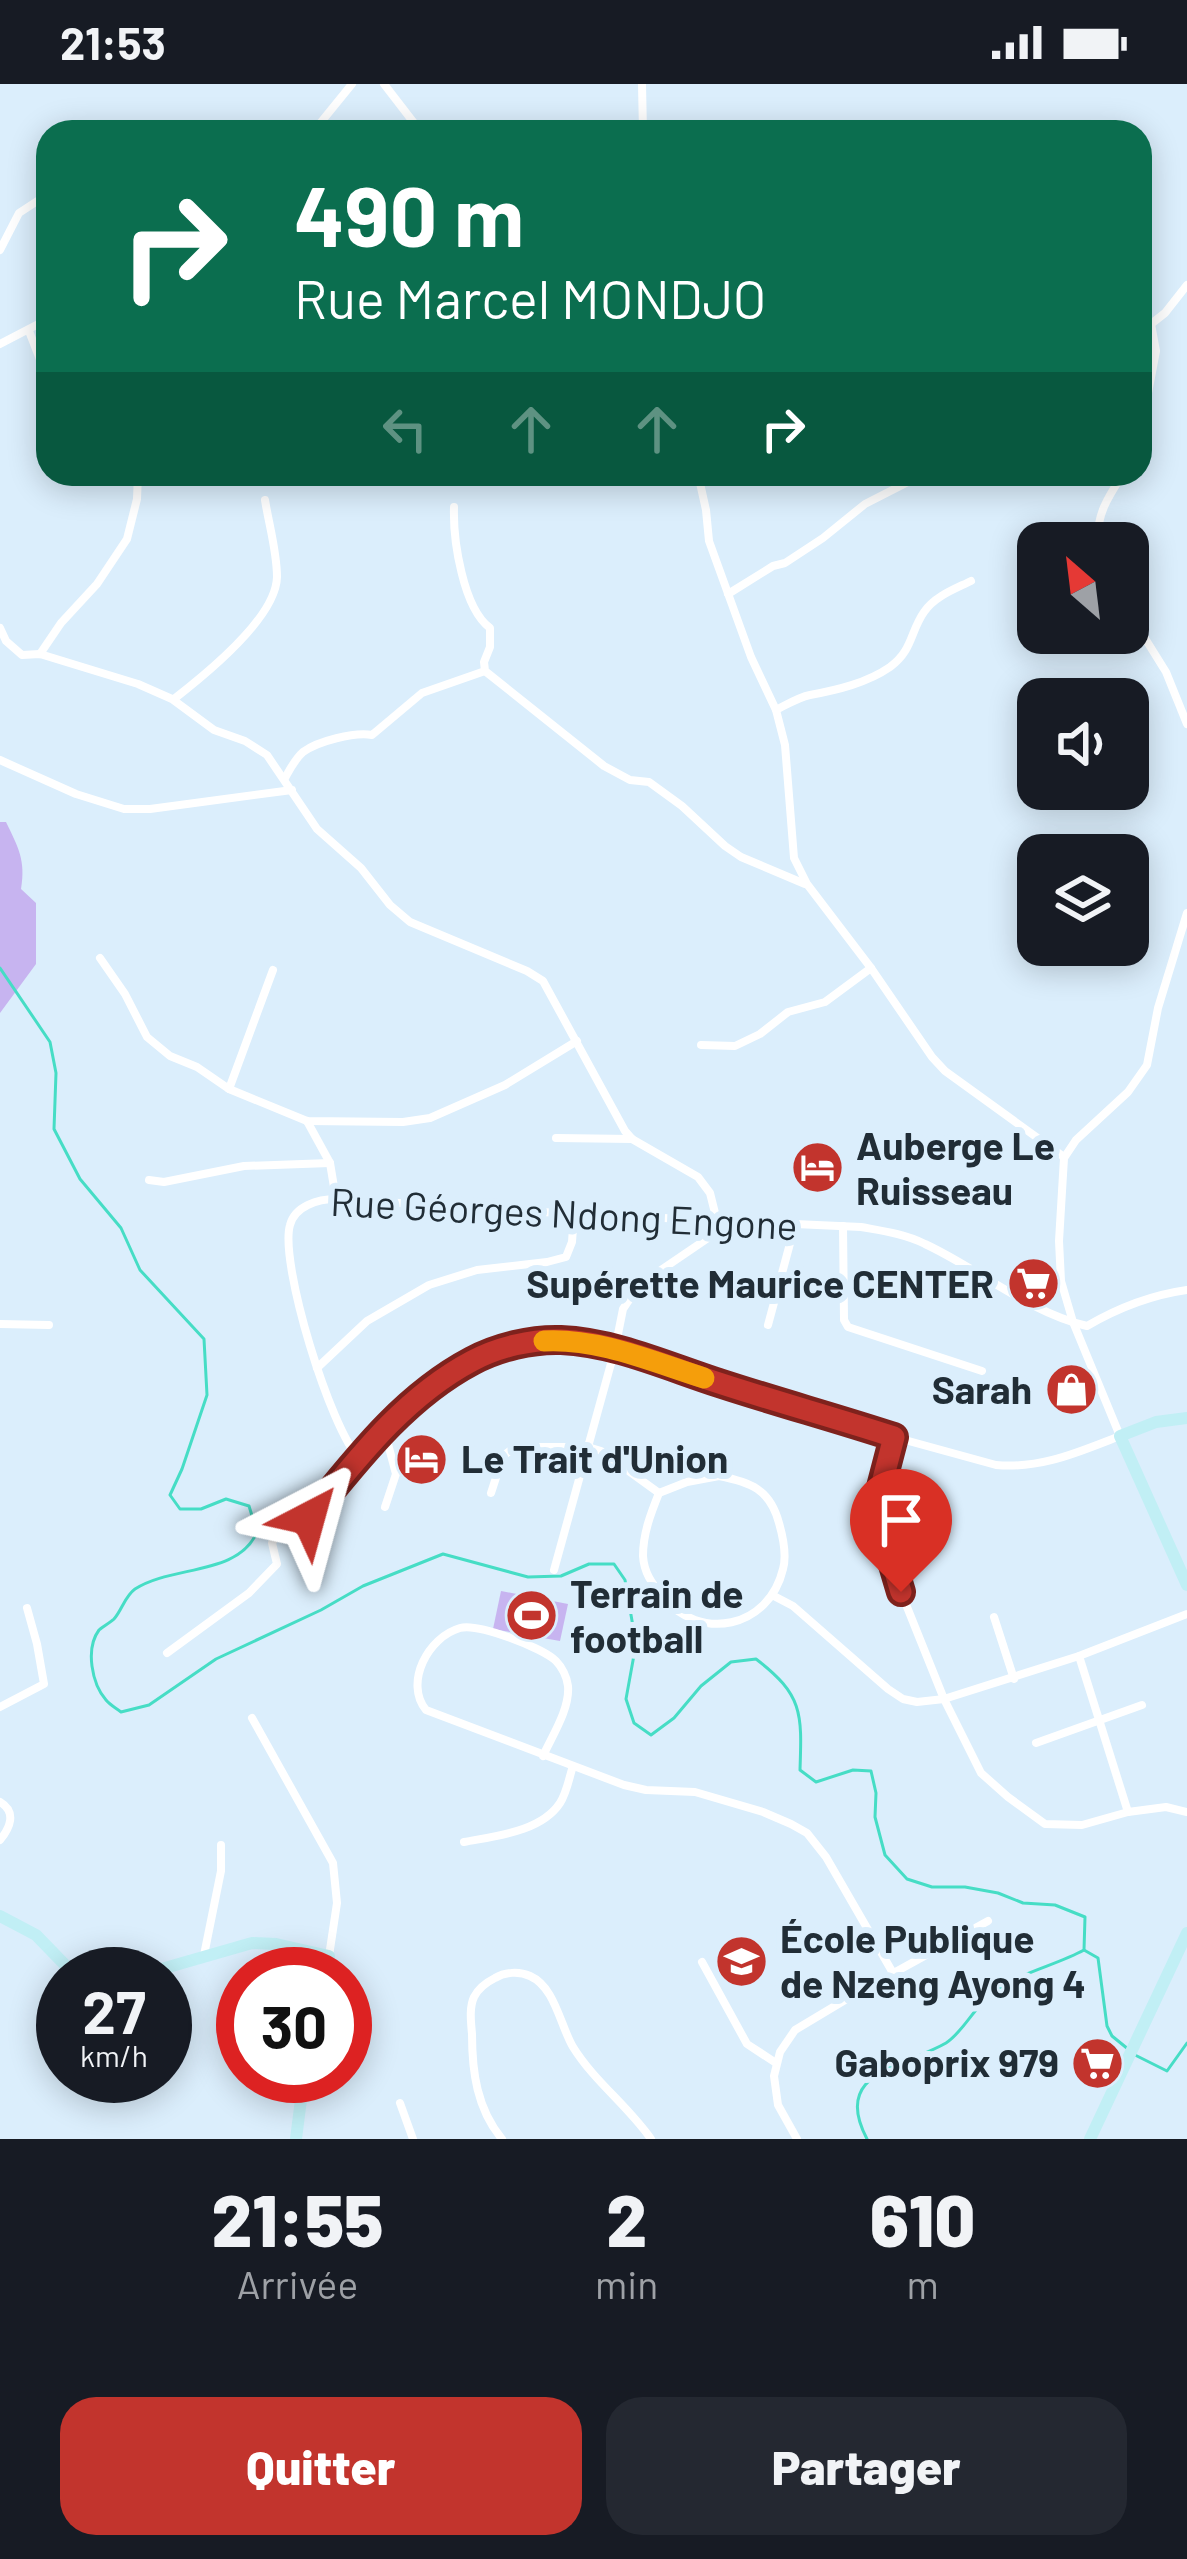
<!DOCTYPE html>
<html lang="fr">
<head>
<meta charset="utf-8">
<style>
  body { margin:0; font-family:Barlow,sans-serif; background:#242831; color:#f1f3f6; height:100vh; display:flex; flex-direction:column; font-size:45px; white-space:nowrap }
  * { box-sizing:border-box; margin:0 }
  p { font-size:39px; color:#9ea1a6 }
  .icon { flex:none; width:66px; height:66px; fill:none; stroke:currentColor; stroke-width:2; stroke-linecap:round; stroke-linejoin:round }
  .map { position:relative; height:2055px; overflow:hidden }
  .panel { display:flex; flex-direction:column; background:#171b24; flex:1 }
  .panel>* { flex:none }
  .banner { position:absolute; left:36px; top:36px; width:1116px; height:366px; border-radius:36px; box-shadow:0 6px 30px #0003; background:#0b6e4f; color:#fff; overflow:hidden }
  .needle { width:78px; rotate:332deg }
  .buttons { position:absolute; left:1017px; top:438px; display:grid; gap:24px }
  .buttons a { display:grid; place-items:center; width:132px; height:132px; border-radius:24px; background:#171b24; box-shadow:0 6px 30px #0003; font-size:60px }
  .speed { position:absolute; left:36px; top:1863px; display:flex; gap:24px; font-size:60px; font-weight:700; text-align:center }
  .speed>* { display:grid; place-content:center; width:156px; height:156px; border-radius:50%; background:#171b24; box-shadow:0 6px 30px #0003; line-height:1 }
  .speed small { font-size:30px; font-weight:400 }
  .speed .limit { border:18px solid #d22; background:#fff; color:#111 }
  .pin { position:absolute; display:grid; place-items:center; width:102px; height:102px; color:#fff; margin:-123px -51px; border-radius:50% 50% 50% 0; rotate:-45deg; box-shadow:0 0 12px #0007 }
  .pin .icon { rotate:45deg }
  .me { position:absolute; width:132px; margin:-66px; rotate:39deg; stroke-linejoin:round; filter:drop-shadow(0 0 9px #0008) }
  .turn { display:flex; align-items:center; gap:42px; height:252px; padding:0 60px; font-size:54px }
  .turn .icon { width:156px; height:156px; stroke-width:2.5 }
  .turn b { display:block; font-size:84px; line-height:102px }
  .lanes { display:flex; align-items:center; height:114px; padding:0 60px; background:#0003; justify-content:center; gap:60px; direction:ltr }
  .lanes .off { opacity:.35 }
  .eta { display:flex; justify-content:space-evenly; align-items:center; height:204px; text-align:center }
  .eta b { font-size:72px; font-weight:800; line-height:84px }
  .action { display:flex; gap:24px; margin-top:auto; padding:24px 60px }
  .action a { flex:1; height:138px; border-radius:36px; background:#c2342d; color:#fff; font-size:48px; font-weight:800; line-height:138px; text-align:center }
  .action a+a { background:#242831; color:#f1f3f6 }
  .status { display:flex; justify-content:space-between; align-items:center; height:84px; padding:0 60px; background:#171b24; direction:ltr }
  .status svg { height:33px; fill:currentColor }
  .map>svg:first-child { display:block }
  .green { fill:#c7b4f0 }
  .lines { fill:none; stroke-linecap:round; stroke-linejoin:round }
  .stream { stroke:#46ddc5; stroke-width:3 }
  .street { stroke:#fff; stroke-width:8 }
  .secondary { stroke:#c1eff5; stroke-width:12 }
  .route-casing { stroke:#7e221d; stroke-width:30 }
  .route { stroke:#c2342d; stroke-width:21 }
  .slow { stroke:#f59e0b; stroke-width:21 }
  .labels { text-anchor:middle; stroke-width:12; stroke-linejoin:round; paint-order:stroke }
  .poi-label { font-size:39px; font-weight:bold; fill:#212d36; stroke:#dbeefc; text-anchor:start }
  .street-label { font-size:39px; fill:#212d36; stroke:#dbeefc }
</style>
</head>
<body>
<div class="status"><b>21:53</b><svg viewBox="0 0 49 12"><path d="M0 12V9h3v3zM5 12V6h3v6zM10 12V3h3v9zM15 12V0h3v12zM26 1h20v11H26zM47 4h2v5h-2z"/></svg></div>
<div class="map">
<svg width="1187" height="2055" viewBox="0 0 1187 2055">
  <rect width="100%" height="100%" fill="#dbeefc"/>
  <g class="green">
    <path d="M 0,738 L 6,738 C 18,763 26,776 21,805 L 36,819 L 36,880 L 0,929 Z"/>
    <path d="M 501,1507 L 568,1520 L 560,1557 L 493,1545 Z"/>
  </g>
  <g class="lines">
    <g class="stream">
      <path d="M 0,884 L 50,958 L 56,989 L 54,1045 L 80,1095 L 121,1144 L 140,1186 L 204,1255 L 207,1311 L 182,1385 L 170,1411 L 180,1425 L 201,1425 L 226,1415 L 249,1422 L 257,1448 C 238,1492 172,1481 135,1505 C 125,1512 122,1526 114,1535 C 112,1537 100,1545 99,1546 C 85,1565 92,1600 106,1616 C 110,1621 116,1624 121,1628 L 149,1621 L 216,1575 L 321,1526 L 363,1502 L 443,1470 L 528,1493 L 561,1492 L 589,1480 L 614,1480 L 625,1496 L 636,1560 L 626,1615 L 634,1639 L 651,1651 L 674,1634 L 701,1602 L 731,1578 L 756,1575 C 803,1611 802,1629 800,1686 L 816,1698 L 853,1686 L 871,1687 L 876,1709 L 875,1733 L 885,1771 L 907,1795 L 932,1803 L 965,1803 L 998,1809 L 1023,1819 L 1055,1821 L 1085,1833 L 1084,1866 C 1055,1882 1016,1889 990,1911 C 974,1924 963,1948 946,1959 C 903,1984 831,1987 867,2055"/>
      <path d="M 1084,1866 L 1098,1874 L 1107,1942 L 1112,1952 L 1128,1965"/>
      <path d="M 1135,1971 L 1167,1987 L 1187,1959"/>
    </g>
    <g class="street">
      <path d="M 384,0 L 421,48"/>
      <path d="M 642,0 L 643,48"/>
      <path d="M 313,48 L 352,0"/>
      <path d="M 0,166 L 19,129 L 48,110"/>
      <path d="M 1140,225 L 1151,240 L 1156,267 L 1140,351"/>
      <path d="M 1151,240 L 1165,229 L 1187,201"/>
      <path d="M 29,247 L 48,296"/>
      <path d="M 0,260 L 48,235"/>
      <path d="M 698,390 L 706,426 L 709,457 L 751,573 L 776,626 L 785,661 L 794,774 L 807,800 L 871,884 L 932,973 L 945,987 L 1064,1073"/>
      <path d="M 454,423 C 453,456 463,524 490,544 L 490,563 L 484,578 L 485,587 L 604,682 L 630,696 L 649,698 L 682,722 L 725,762 L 741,773 L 805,800"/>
      <path d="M 1098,459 C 1096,431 1108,413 1123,390"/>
      <path d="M 728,510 L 773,482 L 785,479 L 823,454 L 865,420 L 910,397"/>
      <path d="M 1128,527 L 1166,588 L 1187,640"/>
      <path d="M 0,544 L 6,557 L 22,571 L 40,570 L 138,600 L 172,615 L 214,646 L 245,657 L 267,671 L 317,745 L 361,784 L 390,821 L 410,838 L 527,887 L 543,897 L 625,1047 L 632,1055 L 698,1093 L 710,1109 L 717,1137"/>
      <path d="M 40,570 L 61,539 L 97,500 L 127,455 L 137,415 L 138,390"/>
      <path d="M 174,615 C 205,591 276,534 277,493 C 277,468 269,441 265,416"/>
      <path d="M 776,626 C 786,621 799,613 810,611 C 837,606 867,599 890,583 C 913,566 910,548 924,528 C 935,512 955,505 971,497"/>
      <path d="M 0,676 L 76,710 L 124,725 L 150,725 L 292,706"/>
      <path d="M 285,694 C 290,685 295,675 303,668 C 318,657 354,648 372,651 L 422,609 L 485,587"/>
      <path d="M 100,874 L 125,910 L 147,953 L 170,972 L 197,983 L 229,1005 L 307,1037 L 403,1038 L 430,1034 L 505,1001 L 577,957"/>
      <path d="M 701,961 L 735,962 L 760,950 L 788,928 L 825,918 L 871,884"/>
      <path d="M 229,1005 L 273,886"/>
      <path d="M 307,1037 L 330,1079 L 336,1115"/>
      <path d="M 556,1054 L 632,1055"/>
      <path d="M 149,1096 L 164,1098 L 244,1082 L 330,1079"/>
      <path d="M 843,1142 L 844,1236 L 848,1243 L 982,1287"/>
      <path d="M 0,1240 L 49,1241"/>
      <path d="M 768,1241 L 795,1141"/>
      <path d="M 317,1284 L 367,1237 L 429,1201 L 477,1186 L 547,1178 L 566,1173 L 572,1158 L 574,1130"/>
      <path d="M 384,1345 L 396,1390 L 385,1423"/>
      <path d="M 894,1353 L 886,1376 L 879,1434 L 901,1508 L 944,1615 L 981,1689 L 1008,1713 L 1045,1740 L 1082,1741 L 1128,1728 L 1166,1723 L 1187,1728"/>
      <path d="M 359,1374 C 331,1346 279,1179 290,1141 C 295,1122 318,1115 336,1115 L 574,1130 L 861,1143 C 883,1147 905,1150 925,1160 C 979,1185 1028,1228 1087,1242 C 1118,1224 1151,1211 1187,1206"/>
      <path d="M 719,1392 C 750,1398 770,1405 779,1439 C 783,1453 787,1471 783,1485 C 769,1544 700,1559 662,1512 C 652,1499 644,1489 643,1472 C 643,1449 651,1429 659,1409 L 687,1398 Z"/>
      <path d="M 491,1409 L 503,1372 L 515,1363 L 588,1363 L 601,1367 L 659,1409"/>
      <path d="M 554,1486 L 615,1265 L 623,1225 L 639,1201 L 711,1152 L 721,1138"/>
      <path d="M 772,1511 L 793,1522 L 888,1605 L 903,1615 L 917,1618 L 944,1615 L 1079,1572 L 1187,1530"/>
      <path d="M 994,1533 L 1014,1595"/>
      <path d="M 167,1569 L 249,1509 L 277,1480 L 272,1459 C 282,1441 288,1433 309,1434 L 384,1345 L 429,1304 L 473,1276 L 492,1268 L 540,1257 L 563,1256 L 615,1265 L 894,1353 L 996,1381 C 1042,1385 1078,1368 1120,1352 L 1073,1238 L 1061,1197 L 1059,1157 L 1064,1074 L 1076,1056 L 1128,1008 L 1147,981 L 1158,924 L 1187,829"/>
      <path d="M 1079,1572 L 1128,1728"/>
      <path d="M 0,1623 L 44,1600 L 37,1560 L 27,1524"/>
      <path d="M 252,1634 L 333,1779 L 337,1819 L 329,1872"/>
      <path d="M 1036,1659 L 1142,1621"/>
      <path d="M 543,1672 C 552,1652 570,1625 568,1602 C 567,1593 562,1583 556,1577 C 543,1564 478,1539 460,1544 C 428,1553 404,1599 426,1626 L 624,1701 L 646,1706 L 695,1708 L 763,1728 L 791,1740 L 807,1749 L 826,1773 L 893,1889"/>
      <path d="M 0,1718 C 17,1728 10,1744 0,1756"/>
      <path d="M 464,1758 C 495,1752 541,1748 560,1719 C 567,1708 569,1694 573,1682"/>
      <path d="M 204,1871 L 221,1787 L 221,1761"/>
      <path d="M 702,1878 L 747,1960 L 776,1979"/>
      <path d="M 400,2019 L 413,2055"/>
      <path d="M 502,2055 C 477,2025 472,1988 472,1950 C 471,1938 469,1924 474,1913 C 478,1905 487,1898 495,1894 C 505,1888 519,1887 530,1892 C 555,1903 560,1941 573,1963 C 594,1997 628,2022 651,2055"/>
      <path d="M 797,2055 L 778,2021 L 774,1992 L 780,1968 L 795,1946 L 850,1913 L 988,1837"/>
    </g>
    <g class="secondary">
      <path d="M 1187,1334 L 1156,1338 L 1120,1352 L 1187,1501"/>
      <path d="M 0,1832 L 36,1851 L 69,1885 L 80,1890"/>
      <path d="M 144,1890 L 252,1859 L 276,1860 L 329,1872 L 325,1890"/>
      <path d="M 296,2055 L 304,1992"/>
      <path d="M 1090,2055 L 1187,1849"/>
    </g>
  </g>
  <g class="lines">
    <defs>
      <path id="route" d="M 309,1434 C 357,1375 404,1313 472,1277 C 498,1263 532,1255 561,1256 C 614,1258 669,1283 719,1299 C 777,1318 836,1334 894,1353 L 881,1403 L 879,1434 L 901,1508"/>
    </defs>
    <use href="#route" class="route-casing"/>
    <use href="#route" class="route"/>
    <path class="slow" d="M 544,1257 C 599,1254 653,1278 704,1294"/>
  </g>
  <defs>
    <symbol id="hotel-disc" viewBox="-11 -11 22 22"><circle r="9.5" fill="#c2342d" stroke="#dbeefc"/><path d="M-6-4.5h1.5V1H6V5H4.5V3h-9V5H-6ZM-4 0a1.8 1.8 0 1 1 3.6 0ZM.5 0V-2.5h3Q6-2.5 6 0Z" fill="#fff"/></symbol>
    <symbol id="supermarket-disc" viewBox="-11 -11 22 22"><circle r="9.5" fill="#c2342d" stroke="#dbeefc"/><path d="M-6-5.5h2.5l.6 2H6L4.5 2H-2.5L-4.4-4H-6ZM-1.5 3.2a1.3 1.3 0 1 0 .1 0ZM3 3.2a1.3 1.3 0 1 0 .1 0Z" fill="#fff"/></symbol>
    <symbol id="shop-disc" viewBox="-11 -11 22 22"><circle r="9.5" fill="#c2342d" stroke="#dbeefc"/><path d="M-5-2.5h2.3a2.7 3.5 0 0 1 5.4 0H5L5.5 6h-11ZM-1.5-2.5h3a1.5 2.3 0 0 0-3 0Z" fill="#fff"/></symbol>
    <symbol id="stadium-disc" viewBox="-11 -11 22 22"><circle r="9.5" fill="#c2342d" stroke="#dbeefc"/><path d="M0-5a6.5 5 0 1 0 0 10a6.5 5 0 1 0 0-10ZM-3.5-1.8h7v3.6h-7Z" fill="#fff"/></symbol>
    <symbol id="school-disc" viewBox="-11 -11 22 22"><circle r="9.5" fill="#c2342d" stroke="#dbeefc"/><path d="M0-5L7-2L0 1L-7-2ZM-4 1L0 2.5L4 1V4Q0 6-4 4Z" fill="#fff"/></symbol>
  </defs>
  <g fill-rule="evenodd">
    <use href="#hotel-disc" x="788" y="1054" width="59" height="59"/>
    <use href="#supermarket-disc" x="1004" y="1170" width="59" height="59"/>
    <use href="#shop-disc" x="1042" y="1276" width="59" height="59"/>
    <use href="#hotel-disc" x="392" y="1346" width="59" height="59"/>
    <use href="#stadium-disc" x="502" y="1502" width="59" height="59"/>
    <use href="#school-disc" x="712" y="1848" width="59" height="59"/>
    <use href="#supermarket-disc" x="1068" y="1950" width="59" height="59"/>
  </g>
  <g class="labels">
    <g class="poi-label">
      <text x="856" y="1076">Auberge Le<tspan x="856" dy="45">Ruisseau</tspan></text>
      <text x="994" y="1214" text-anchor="end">Supérette Maurice CENTER</text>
      <text x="1032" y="1320" text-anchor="end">Sarah</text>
      <text x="461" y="1389">Le Trait d'Union</text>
      <text x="570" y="1524">Terrain de<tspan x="570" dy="45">football</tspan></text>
      <text x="780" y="1869">École Publique<tspan x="780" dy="45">de Nzeng Ayong 4</tspan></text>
      <text x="1059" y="1993" text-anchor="end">Gaboprix 979</text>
    </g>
    <g class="street-label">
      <text transform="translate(564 1130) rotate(3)" y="14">Rue Géorges Ndong Engone</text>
    </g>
  </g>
</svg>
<div class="buttons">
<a><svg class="needle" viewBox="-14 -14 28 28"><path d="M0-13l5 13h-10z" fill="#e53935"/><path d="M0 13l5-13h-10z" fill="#9ea1a6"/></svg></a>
<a><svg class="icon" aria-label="sound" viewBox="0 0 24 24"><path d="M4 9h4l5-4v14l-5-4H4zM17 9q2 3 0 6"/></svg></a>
<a><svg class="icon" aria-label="layers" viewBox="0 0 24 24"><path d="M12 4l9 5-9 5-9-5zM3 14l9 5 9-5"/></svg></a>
</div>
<div class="speed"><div>27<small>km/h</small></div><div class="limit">30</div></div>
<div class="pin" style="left:901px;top:1508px;background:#d93025"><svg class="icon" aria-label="arrive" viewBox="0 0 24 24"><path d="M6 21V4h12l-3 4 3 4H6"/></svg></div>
<svg class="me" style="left:309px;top:1434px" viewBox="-20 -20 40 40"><path d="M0-17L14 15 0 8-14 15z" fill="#c2342d" stroke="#fff" stroke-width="4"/></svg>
<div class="banner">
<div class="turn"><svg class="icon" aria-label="right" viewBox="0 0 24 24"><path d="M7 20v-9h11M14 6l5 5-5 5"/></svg><div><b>490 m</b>Rue Marcel MONDJO</div></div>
<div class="lanes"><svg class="icon off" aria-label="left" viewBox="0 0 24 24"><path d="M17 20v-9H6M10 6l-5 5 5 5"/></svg><svg class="icon off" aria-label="ahead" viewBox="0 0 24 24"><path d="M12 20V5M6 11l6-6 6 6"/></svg><svg class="icon off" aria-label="ahead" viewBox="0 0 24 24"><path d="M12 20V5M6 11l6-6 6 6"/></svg><svg class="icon" aria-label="right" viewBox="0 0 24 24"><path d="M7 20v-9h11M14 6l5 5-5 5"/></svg></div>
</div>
</div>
<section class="panel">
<div class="eta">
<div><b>21:55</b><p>Arrivée</p></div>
<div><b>2</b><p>min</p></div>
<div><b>610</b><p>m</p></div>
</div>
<div class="action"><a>Quitter</a><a>Partager</a></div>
</section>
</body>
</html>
